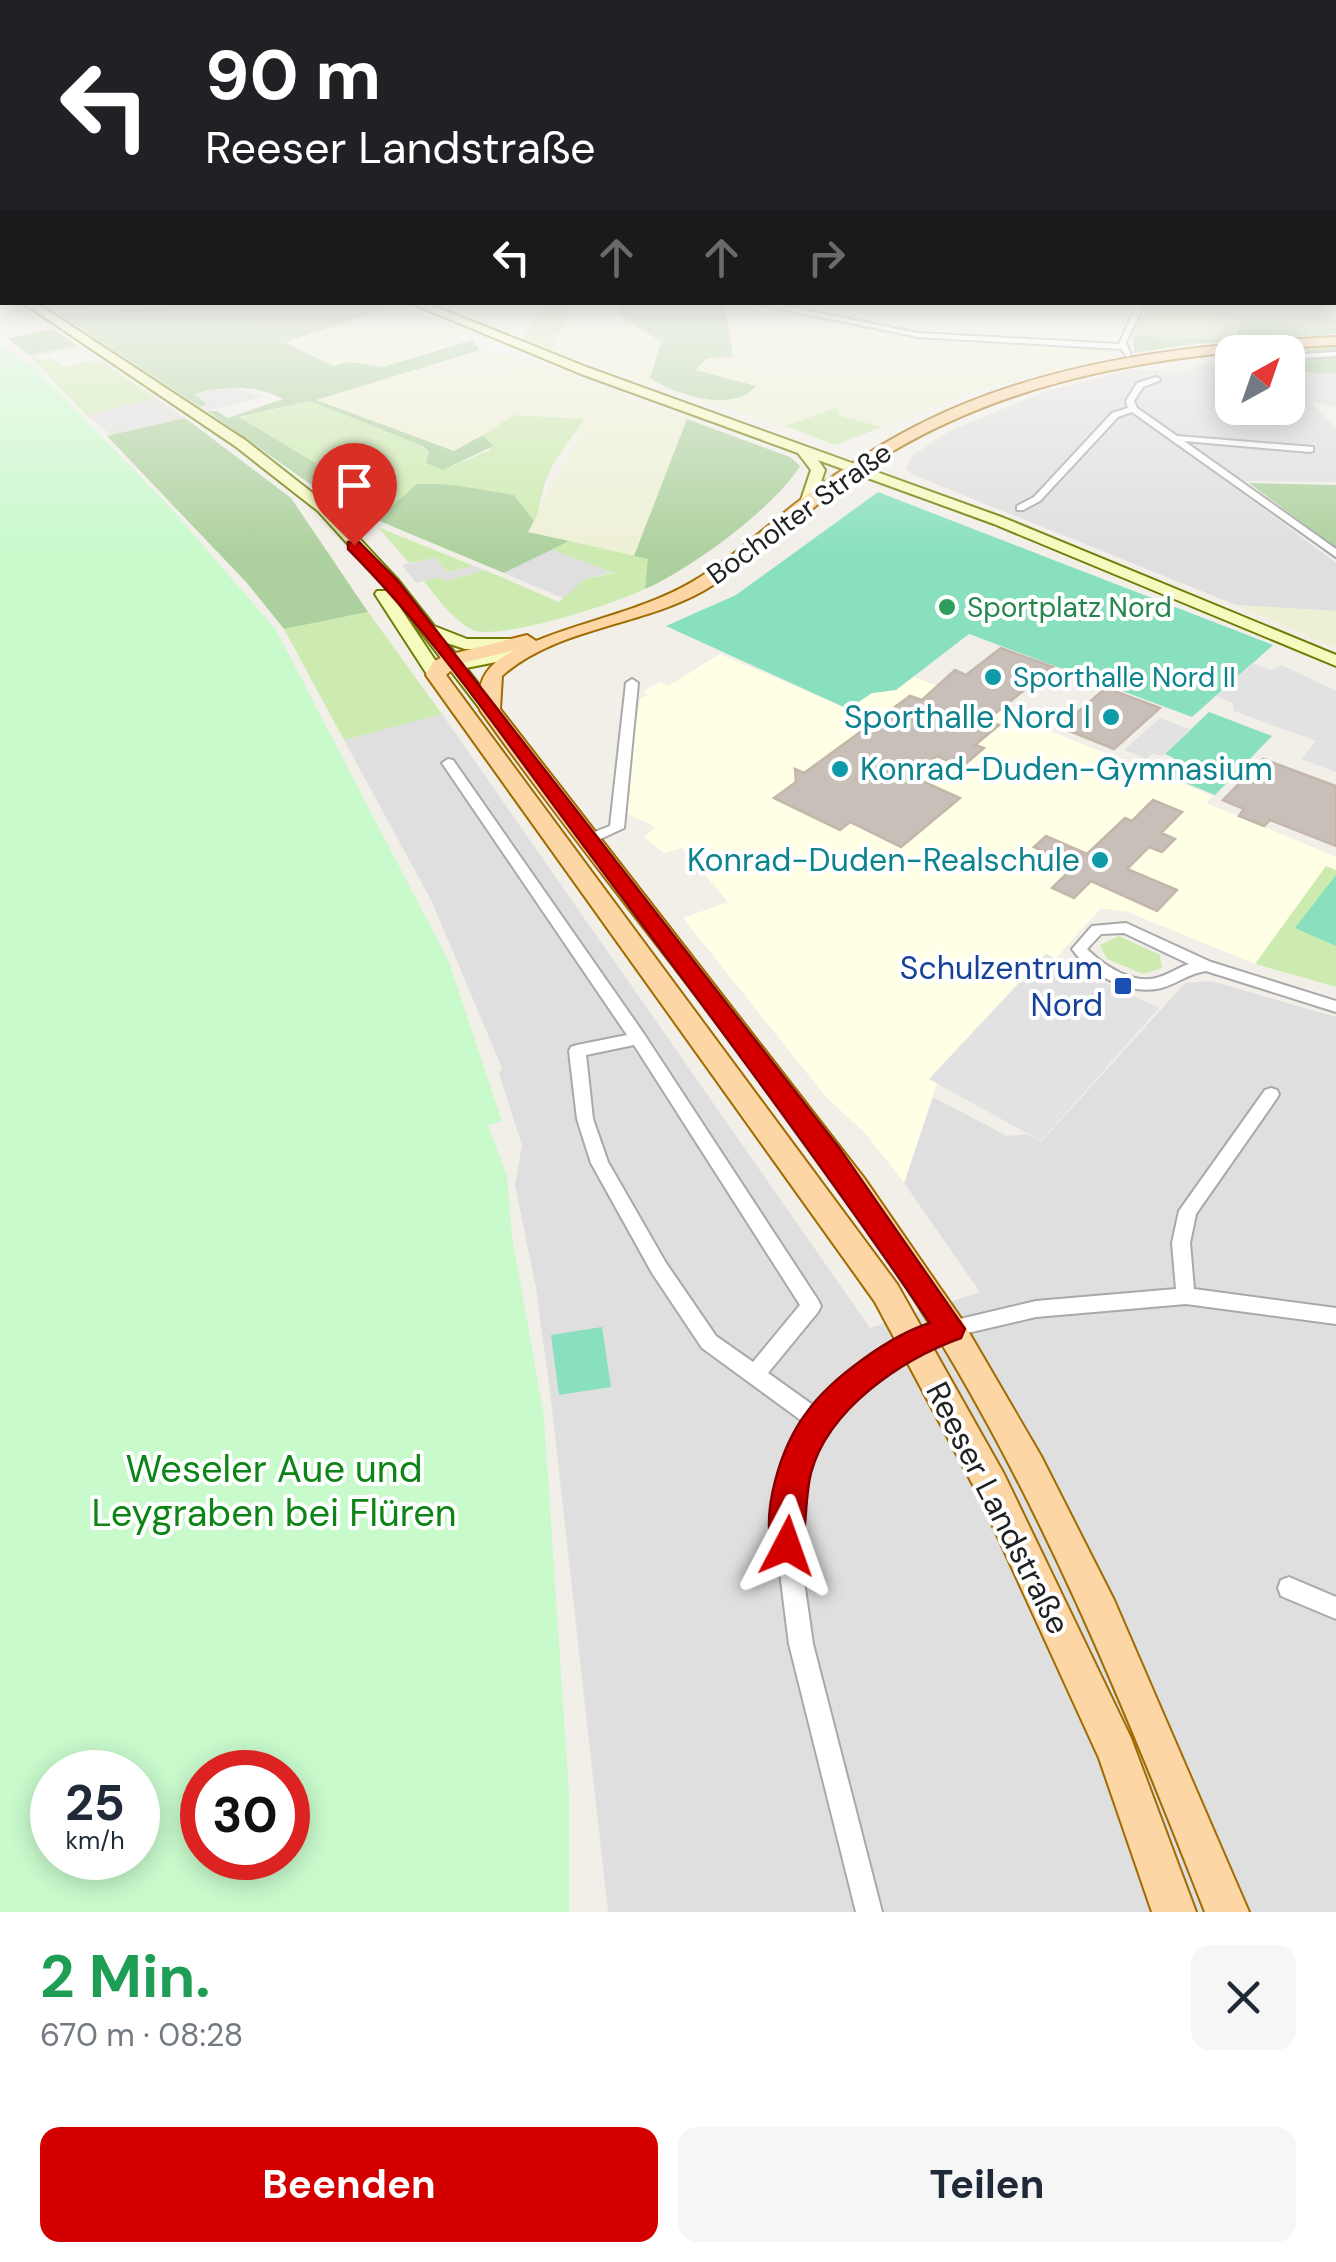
<!DOCTYPE html>
<html lang="de">
<head>
<meta charset="utf-8">
<style>
  body { margin:0; font-family:"DM Sans",sans-serif; background:#f6f6f7; color:#1f2937; height:100vh; display:flex; flex-direction:column; font-size:38px; white-space:nowrap }
  * { box-sizing:border-box; margin:0 }
  p { font-size:32px; color:#747a83 }
  .icon { flex:none; width:55px; height:55px; fill:none; stroke:currentColor; stroke-width:2; stroke-linecap:round; stroke-linejoin:round }
  .map { position:relative; height:1912px; overflow:hidden }
  .side { display:flex; flex-direction:column; background:#fff; flex:1 }
  .side>* { flex:none }
  .top-card { position:absolute; left:0px; top:0px; width:1338px; height:305px; box-shadow:0 5px 25px #0003; background:#202124; color:#fff; overflow:hidden }
  .needle { width:65px; rotate:40deg }
  .fabs { position:absolute; left:1215px; top:335px; display:grid; gap:20px }
  .fabs a { display:grid; place-items:center; width:90px; height:90px; border-radius:20px; background:#fff; box-shadow:0 5px 25px #0003; font-size:50px }
  .speed { position:absolute; left:30px; top:1750px; display:flex; gap:20px; font-size:50px; font-weight:700; text-align:center }
  .speed>* { display:grid; place-content:center; width:130px; height:130px; border-radius:50%; background:#fff; box-shadow:0 5px 25px #0003; line-height:1 }
  .speed small { font-size:25px; font-weight:400 }
  .speed .limit { border:15px solid #d22; background:#fff; color:#111 }
  .pin { position:absolute; display:grid; place-items:center; width:85px; height:85px; color:#fff; margin:-102px -42px; border-radius:50% 50% 50% 0; rotate:-45deg; box-shadow:0 0 10px #0007 }
  .pin .icon { rotate:45deg }
  .me { position:absolute; width:110px; margin:-55px; rotate:4deg; stroke-linejoin:round; filter:drop-shadow(0 0 8px #0008) }
  .turn { display:flex; align-items:center; gap:35px; height:210px; padding:0 40px; font-size:45px }
  .turn .icon { width:130px; height:130px; stroke-width:2.5 }
  .turn b { display:block; font-size:70px; line-height:85px }
  .lanes { display:flex; align-items:center; height:95px; padding:0 40px; background:#0003; justify-content:center; gap:50px; direction:ltr }
  .lanes .off { opacity:.35 }
  .round { display:grid; place-items:center; flex:none; width:105px; height:105px; border-radius:20px; background:#f6f6f7 }
  .summary { display:flex; align-items:center; justify-content:space-between; height:170px; padding:0 40px }
  h1 { font-size:60px; font-weight:700; line-height:75px; color:#1e9e55 }
  .button { display:flex; gap:20px; margin-top:auto; padding:20px 40px }
  .button a { flex:1; height:115px; border-radius:20px; background:#d40000; color:#fff; font-size:40px; font-weight:700; line-height:115px; text-align:center }
  .button a+a { background:#f6f6f7; color:#1f2937 }
  .map>svg:first-child { display:block }
  .residential { fill:#e0dfdf }
  .education { fill:#ffffe5 }
  .farmland { fill:#eef0d5 }
  .grass { fill:#cdebb0 }
  .forest { fill:#add19e }
  .park { fill:#c8facc; fill-rule:evenodd }
  .pitch { fill:#88e0be }
  .parking { fill:#e2e2e2 }
  .building { fill:#c7bfb8; stroke:#c4b6ab; stroke-width:2.5 }
  .lines { fill:none; stroke-linecap:round; stroke-linejoin:round }
  .street-casing { stroke:#a9a9a9; stroke-width:4 }
  .secondary-casing { stroke:#707d05; stroke-width:4 }
  .primary-casing { stroke:#a06b00; stroke-width:4 }
  .street { fill:#fff; fill-rule:evenodd }
  .secondary { fill:#f7fabf; fill-rule:evenodd }
  .primary { fill:#fcd6a4; fill-rule:evenodd }
  .route { fill:#d40000; stroke:#8a0000; stroke-width:2.5 }
  .leisure-dot { fill:#2e9e5b; stroke:#fff; stroke-width:4 }
  .culture-dot { fill:#0f9aa8; stroke:#fff; stroke-width:4 }
  .transit-dot { fill:#1a4fb4; stroke:#fff; stroke-width:4 }
  .labels { text-anchor:middle; stroke-width:8; stroke-linejoin:round; paint-order:stroke }
  .far-street-label { font-size:28px; fill:#222; stroke:#fff }
  .far-leisure-label { font-size:28px; fill:#27864d; stroke:#fff; text-anchor:start }
  .far-culture-label { font-size:28px; fill:#0d838f; stroke:#fff; text-anchor:start }
  .culture-label { font-size:32px; fill:#0d838f; stroke:#fff; text-anchor:end }
  .transit-label { font-size:32px; fill:#164399; stroke:#fff; text-anchor:end }
  .street-label { font-size:32px; fill:#222; stroke:#fff }
  .near-park-label { font-size:38px; fill:#0c8416; stroke:#fff }
</style>
</head>
<body>
<div class="map">
<svg width="1336" height="1912" viewBox="0 0 1336 1912">
  <rect width="100%" height="100%" fill="#f2efe9"/>
  <g class="residential">
    <path d="M 1200,364 L 1232,367 L 1232,408 L 1288,408 L 1288,371 L 1336,374 L 1336,406 L 1311,403 L 1336,428 L 1336,482 L 1227,481 L 1336,563 L 1336,611 L 1236,605 L 911,474 L 906,468 L 913,455 L 951,430 L 1047,391 L 1129,370 L 1180,372 Z"/>
    <path d="M 233,387 L 263,397 L 207,411 L 200,407 L 207,405 L 193,394 Z"/>
    <path d="M 156,398 L 185,418 L 111,435 L 86,415 Z"/>
    <path d="M 551,549 L 615,572 L 588,578 L 565,599 L 504,573 Z"/>
    <path d="M 435,558 L 447,572 L 474,566 L 485,570 L 443,581 L 439,577 L 416,583 L 402,565 Z"/>
    <path d="M 442,714 L 870,1328 L 980,1292 L 904,1183 L 933,1097 L 1007,1136 L 1027,1134 L 1041,1142 L 1185,983 L 1211,981 L 1336,1017 L 1336,1912 L 608,1912 L 552,1408 L 536,1288 L 515,1185 L 522,1145 L 499,1074 L 502,1068 L 432,902 L 344,740 Z"/>
  </g>
  <path class="education" d="M 720,654 L 848,709 L 872,693 L 895,690 L 914,677 L 1213,796 L 1206,803 L 1336,857 L 1336,987 L 1255,964 L 1128,912 L 1101,908 L 1055,959 L 1045,955 L 930,1078 L 937,1083 L 904,1183 L 866,1134 L 826,1097 L 683,918 L 728,902 L 682,848 L 664,853 L 644,837 L 656,827 L 623,812 L 640,698 L 648,695 L 643,692 L 659,682 L 668,686 Z"/>
  <g class="farmland">
    <path d="M 45,303 L 226,303 L 61,313 Z"/>
    <path d="M 430,303 L 506,303 L 521,308 L 508,324 L 494,330 Z"/>
    <path d="M 574,303 L 621,303 L 618,313 L 661,342 L 657,386 L 550,351 Z"/>
    <path d="M 725,303 L 1095,303 L 1091,319 L 988,305 L 978,341 L 1114,349 L 1118,356 L 983,388 L 882,427 L 839,416 L 837,407 L 785,426 L 692,398 L 738,401 L 755,387 L 695,370 L 707,358 L 733,356 Z"/>
    <path d="M 395,305 L 471,335 L 383,367 L 350,362 L 333,366 L 283,342 Z"/>
    <path d="M 480,350 L 554,367 L 687,419 L 634,556 L 527,532 L 574,446 L 583,419 L 514,415 L 454,451 L 315,400 Z"/>
    <path d="M 1236,605 L 1336,611 L 1336,648 Z"/>
  </g>
  <g class="grass">
    <path d="M 542,303 L 574,303 L 550,351 L 522,340 Z"/>
    <path d="M 1146,308 L 1243,320 L 1234,340 L 1133,335 Z"/>
    <path d="M 77,345 L 81,347 L 35,356 L 41,360 L 51,358 L 64,367 L 98,359 L 156,398 L 86,415 L 29,355 Z"/>
    <path d="M 310,401 L 423,446 L 443,470 L 490,450 L 483,435 L 514,415 L 584,419 C 580,429 558,452 550,471 C 540,490 543,504 534,521 L 514,495 L 422,483 L 377,520 L 366,518 L 375,500 L 238,418 Z"/>
    <path d="M 838,407 L 840,416 L 882,427 L 835,445 L 785,426 Z"/>
    <path d="M 378,527 L 474,566 L 447,572 L 435,558 L 409,563 Z"/>
    <path d="M 569,541 L 649,559 L 645,589 C 618,603 499,641 473,630 C 454,621 436,597 424,581 L 439,577 L 444,581 L 485,570 L 559,602 L 585,579 L 614,573 L 551,549 Z"/>
    <path d="M 368,612 L 442,714 L 344,740 L 284,629 Z"/>
    <path d="M 1326,866 L 1336,870 L 1336,987 L 1255,964 Z"/>
    <path d="M 1119,936 L 1160,955 L 1162,968 L 1143,974 L 1107,959 L 1100,945 Z"/>
  </g>
  <g class="forest">
    <path d="M 1336,287 L 1336,334 L 1194,344 L 1134,353 L 1133,335 L 1234,340 L 1242,321 L 1146,308 L 1149,303 L 1335,302 Z"/>
    <path d="M 226,302 L 396,302 L 411,311 L 395,305 L 285,342 L 333,366 L 350,362 L 383,367 L 472,340 L 480,350 L 316,400 L 454,451 L 483,435 L 493,446 L 443,470 L 426,463 L 429,452 L 423,446 L 310,401 L 239,417 L 376,500 L 366,518 L 357,517 L 207,411 L 217,411 L 228,418 L 283,399 C 257,384 223,386 194,394 L 207,404 L 200,407 L 58,314 Z"/>
    <path d="M 666,302 L 725,303 L 733,357 L 707,358 L 696,370 L 756,386 C 734,414 673,394 650,378 L 661,342 L 617,313 L 621,303 Z"/>
    <path d="M 54,329 L 77,345 L 29,355 L 7,338 Z"/>
    <path d="M 1336,347 L 1336,374 L 1288,371 L 1288,352 L 1253,352 Z"/>
    <path d="M 185,418 L 291,498 L 368,612 L 284,629 L 247,583 L 107,436 Z"/>
    <path d="M 687,419 L 790,457 L 800,466 C 774,508 691,569 645,589 L 648,559 L 634,556 Z"/>
    <path d="M 1249,483 L 1336,485 L 1336,548 Z"/>
    <path d="M 417,484 C 449,482 482,490 514,495 L 534,521 L 528,532 L 569,541 L 504,573 L 377,520 Z"/>
  </g>
  <path class="park" d="M 0,344 L 35,368 L 168,505 L 276,630 L 449,962 L 502,1121 L 488,1125 L 507,1176 L 512,1236 L 544,1416 L 569,1793 L 569,1912 L 0,1912 ZM 52,1772 L 138,1772 L 138,1858 L 52,1858 ZM 202,1772 L 288,1772 L 288,1858 L 202,1858 Z"/>
  <g class="pitch">
    <path d="M 878,492 L 1273,645 L 1192,717 L 969,634 L 896,690 L 872,693 L 848,709 L 666,626 L 736,595 Z"/>
    <path d="M 1209,712 L 1272,736 L 1215,795 L 1159,772 L 1174,758 L 1165,754 Z"/>
    <path d="M 1336,875 L 1336,946 L 1295,928 Z"/>
    <path d="M 602,1327 L 611,1387 L 559,1395 L 551,1335 Z"/>
  </g>
  <g class="parking">
    <path d="M 1252,663 L 1271,670 L 1282,665 L 1336,691 L 1336,772 L 1301,759 L 1316,741 L 1234,711 L 1233,703 L 1216,696 Z"/>
    <path d="M 1160,718 L 1191,730 L 1162,756 L 1153,753 L 1146,759 L 1124,750 Z"/>
    <path d="M 1046,954 L 1159,1008 L 1041,1141 L 929,1079 Z"/>
  </g>
  <g class="building">
    <path d="M 1001,648 L 1053,667 L 987,720 L 999,725 L 975,745 L 984,748 L 962,767 L 937,756 L 911,776 L 960,798 L 901,847 L 850,822 L 840,830 L 774,798 L 796,782 L 795,769 L 804,773 L 910,696 L 922,700 L 955,670 L 966,675 Z"/>
    <path d="M 1106,688 L 1160,708 L 1114,749 L 1060,727 Z"/>
    <path d="M 1263,759 L 1336,786 L 1336,846 L 1270,820 L 1264,826 L 1239,816 L 1244,809 L 1223,800 Z"/>
    <path d="M 1153,800 L 1182,812 L 1161,833 L 1175,839 L 1162,852 L 1149,847 L 1127,869 L 1177,890 L 1157,911 L 1091,881 L 1074,898 L 1052,888 L 1076,865 L 1034,847 L 1046,836 L 1087,854 L 1125,818 L 1132,821 Z"/>
  </g>
  <g class="lines">
    <defs>
      <g id="street">
        <path d="M 748,302 L 765,302 L 918,333 L 1119,344 L 1138,302 L 1145,302 L 1126,343 L 1131,355 L 1127,357 L 1121,349 L 918,337 Z"/>
        <path d="M 1336,352 L 1336,356 L 1288,359 L 1288,355 Z"/>
        <path d="M 1156,377 L 1160,379 L 1159,381 L 1143,387 L 1134,401 L 1137,408 L 1177,436 L 1313,447 L 1313,451 L 1310,452 L 1184,441 L 1336,549 L 1336,557 L 1132,412 L 1118,417 L 1040,501 L 1023,510 L 1017,510 L 1017,506 L 1034,497 L 1112,413 L 1128,408 L 1126,401 L 1137,383 Z"/>
        <path d="M 632,679 L 638,683 L 624,828 L 594,842 L 584,842 L 582,839 L 584,836 L 610,826 L 626,683 Z"/>
        <path d="M 448,759 L 453,760 L 644,1034 L 818,1300 L 821,1306 L 818,1312 L 768,1373 L 817,1408 L 855,1372 L 905,1335 L 912,1333 L 919,1335 L 922,1341 L 919,1347 L 869,1384 L 825,1428 L 805,1470 L 796,1525 L 813,1644 L 882,1912 L 856,1912 L 789,1644 L 774,1525 L 784,1470 L 806,1424 L 702,1348 L 652,1273 L 591,1163 L 577,1119 L 569,1051 L 571,1047 L 577,1045 L 627,1035 L 442,763 ZM 634,1045 L 800,1305 L 753,1362 L 716,1336 L 666,1263 L 608,1162 L 593,1119 L 586,1055 Z"/>
        <path d="M 1126,923 L 1211,962 L 1336,1001 L 1336,1012 L 1206,971 C 1189,973 1177,984 1161,988 C 1130,996 1090,975 1072,949 L 1092,926 ZM 1124,933 L 1189,964 C 1179,967 1170,974 1159,977 C 1135,986 1104,966 1087,949 L 1101,934 Z"/>
        <path d="M 1271,1088 L 1277,1090 L 1279,1094 L 1277,1098 L 1196,1214 L 1190,1243 L 1194,1289 L 1336,1308 L 1336,1324 L 1186,1304 L 1036,1317 L 950,1337 L 943,1335 L 940,1329 L 943,1323 L 1036,1301 L 1176,1289 L 1172,1243 L 1179,1211 L 1265,1090 Z"/>
        <path d="M 1289,1577 L 1336,1597 L 1336,1619 L 1281,1596 L 1278,1588 L 1281,1580 Z"/>
      </g>
      <g id="secondary">
        <path d="M 22,302 L 35,302 L 245,440 L 328,505 L 398,580 L 434,626 L 467,639 L 510,639 L 519,644 L 513,648 L 527,648 L 527,656 L 466,668 L 499,710 L 496,714 L 484,714 L 451,671 L 441,670 L 445,675 L 442,679 L 430,679 L 375,594 L 377,591 L 389,591 L 439,666 L 444,662 L 386,586 L 318,511 L 235,446 ZM 447,643 L 465,649 L 509,649 L 459,658 Z"/>
        <path d="M 408,302 L 424,302 L 589,368 L 1004,518 L 1336,655 L 1336,666 L 994,524 L 818,460 L 825,470 L 814,503 L 802,506 L 800,503 L 811,470 L 798,453 L 581,374 Z"/>
      </g>
      <path id="primary" d="M 1336,337 L 1336,345 C 1175,352 1011,374 872,464 C 813,502 764,556 703,591 C 641,626 555,628 502,676 L 500,709 L 864,1178 L 960,1317 L 1041,1456 L 1114,1600 L 1249,1912 L 1205,1912 C 1123,1702 1036,1490 914,1299 C 783,1093 621,908 480,710 C 476,678 488,664 515,650 L 458,664 L 446,675 L 897,1284 L 1004,1474 L 1131,1738 L 1196,1912 L 1152,1912 L 1099,1758 L 980,1498 L 875,1302 L 426,675 L 433,662 L 444,656 L 527,635 L 536,641 C 587,620 644,610 692,582 C 730,560 761,531 795,504 C 833,475 873,448 916,426 C 1045,360 1193,344 1336,337 Z"/>
    </defs>
    <use href="#street" class="street-casing"/>
    <use href="#secondary" class="secondary-casing"/>
    <use href="#primary" class="primary-casing"/>
    <use href="#street" class="street"/>
    <use href="#secondary" class="secondary"/>
    <use href="#primary" class="primary"/>
  </g>
  <linearGradient id="sky" x2="0" y2="1"><stop stop-color="#8fc0e4"/><stop offset="0.52" stop-color="#f9f8f5"/><stop offset="1" stop-color="#f9f8f5" stop-opacity="0"/></linearGradient>
  <rect width="1336" height="554" fill="url(#sky)"/>
  <path class="route" d="M 348,542 L 359,542 L 397,580 L 840,1149 L 965,1329 L 961,1338 C 902,1359 828,1409 811,1473 C 804,1499 808,1535 798,1557 L 787,1562 L 775,1557 C 758,1516 781,1446 807,1412 C 831,1378 891,1335 930,1323 C 819,1160 701,1003 583,845 C 508,745 436,637 348,549 Z"/>
  <circle class="leisure-dot" cx="947" cy="607" r="10"/>
  <g class="culture-dot">
    <circle cx="993" cy="677" r="10"/>
    <circle cx="1111" cy="717" r="10"/>
    <circle cx="840" cy="769" r="10"/>
    <circle cx="1100" cy="860" r="10"/>
  </g>
  <rect class="transit-dot" x="1113" y="976" width="20" height="20" rx="5"/>
  <g class="labels">
    <g class="far-street-label">
      <text transform="translate(799 513) rotate(-36)" y="10">Bocholter Straße</text>
    </g>
    <g class="far-leisure-label">
      <text x="967" y="617">Sportplatz Nord</text>
    </g>
    <g class="far-culture-label">
      <text x="1013" y="687">Sporthalle Nord II</text>
    </g>
    <g class="culture-label">
      <text x="1091" y="728">Sporthalle Nord I</text>
      <text x="860" y="780" text-anchor="start">Konrad-Duden-Gymnasium</text>
      <text x="1080" y="871">Konrad-Duden-Realschule</text>
    </g>
    <g class="transit-label">
      <text x="1103" y="979">Schulzentrum<tspan x="1103" dy="37">Nord</tspan></text>
    </g>
    <g class="street-label">
      <text transform="translate(998 1508) rotate(63)" y="11">Reeser Landstraße</text>
    </g>
    <g class="near-park-label">
      <text x="274" y="1482">Weseler Aue und<tspan x="274" dy="44">Leygraben bei Flüren</tspan></text>
    </g>
  </g>
</svg>
<div class="fabs">
<a><svg class="needle" viewBox="-14 -14 28 28"><path d="M0-13l5 13h-10z" fill="#e53935"/><path d="M0 13l5-13h-10z" fill="#747a83"/></svg></a>
</div>
<div class="speed"><div>25<small>km/h</small></div><div class="limit">30</div></div>
<div class="pin" style="left:354px;top:545px;background:#d93025"><svg class="icon" aria-label="arrive" viewBox="0 0 24 24"><path d="M6 21V4h12l-3 4 3 4H6"/></svg></div>
<svg class="me" style="left:787px;top:1546px" viewBox="-20 -20 40 40"><path d="M0-17L14 15 0 8-14 15z" fill="#d40000" stroke="#fff" stroke-width="4"/></svg>
<div class="top-card">
<div class="turn"><svg class="icon" aria-label="left" viewBox="0 0 24 24"><path d="M17 20v-9H6M10 6l-5 5 5 5"/></svg><div><b>90 m</b>Reeser Landstraße</div></div>
<div class="lanes"><svg class="icon" aria-label="left" viewBox="0 0 24 24"><path d="M17 20v-9H6M10 6l-5 5 5 5"/></svg><svg class="icon off" aria-label="ahead" viewBox="0 0 24 24"><path d="M12 20V5M6 11l6-6 6 6"/></svg><svg class="icon off" aria-label="ahead" viewBox="0 0 24 24"><path d="M12 20V5M6 11l6-6 6 6"/></svg><svg class="icon off" aria-label="right" viewBox="0 0 24 24"><path d="M7 20v-9h11M14 6l5 5-5 5"/></svg></div>
</div>
</div>
<section class="side">
<div class="summary"><div><h1>2 Min.</h1><p>670 m · 08:28</p></div><a class="round"><svg class="icon" aria-label="close" viewBox="0 0 24 24"><path d="M6 6l12 12M18 6L6 18"/></svg></a></div>
<div class="button"><a>Beenden</a><a>Teilen</a></div>
</section>
</body>
</html>
